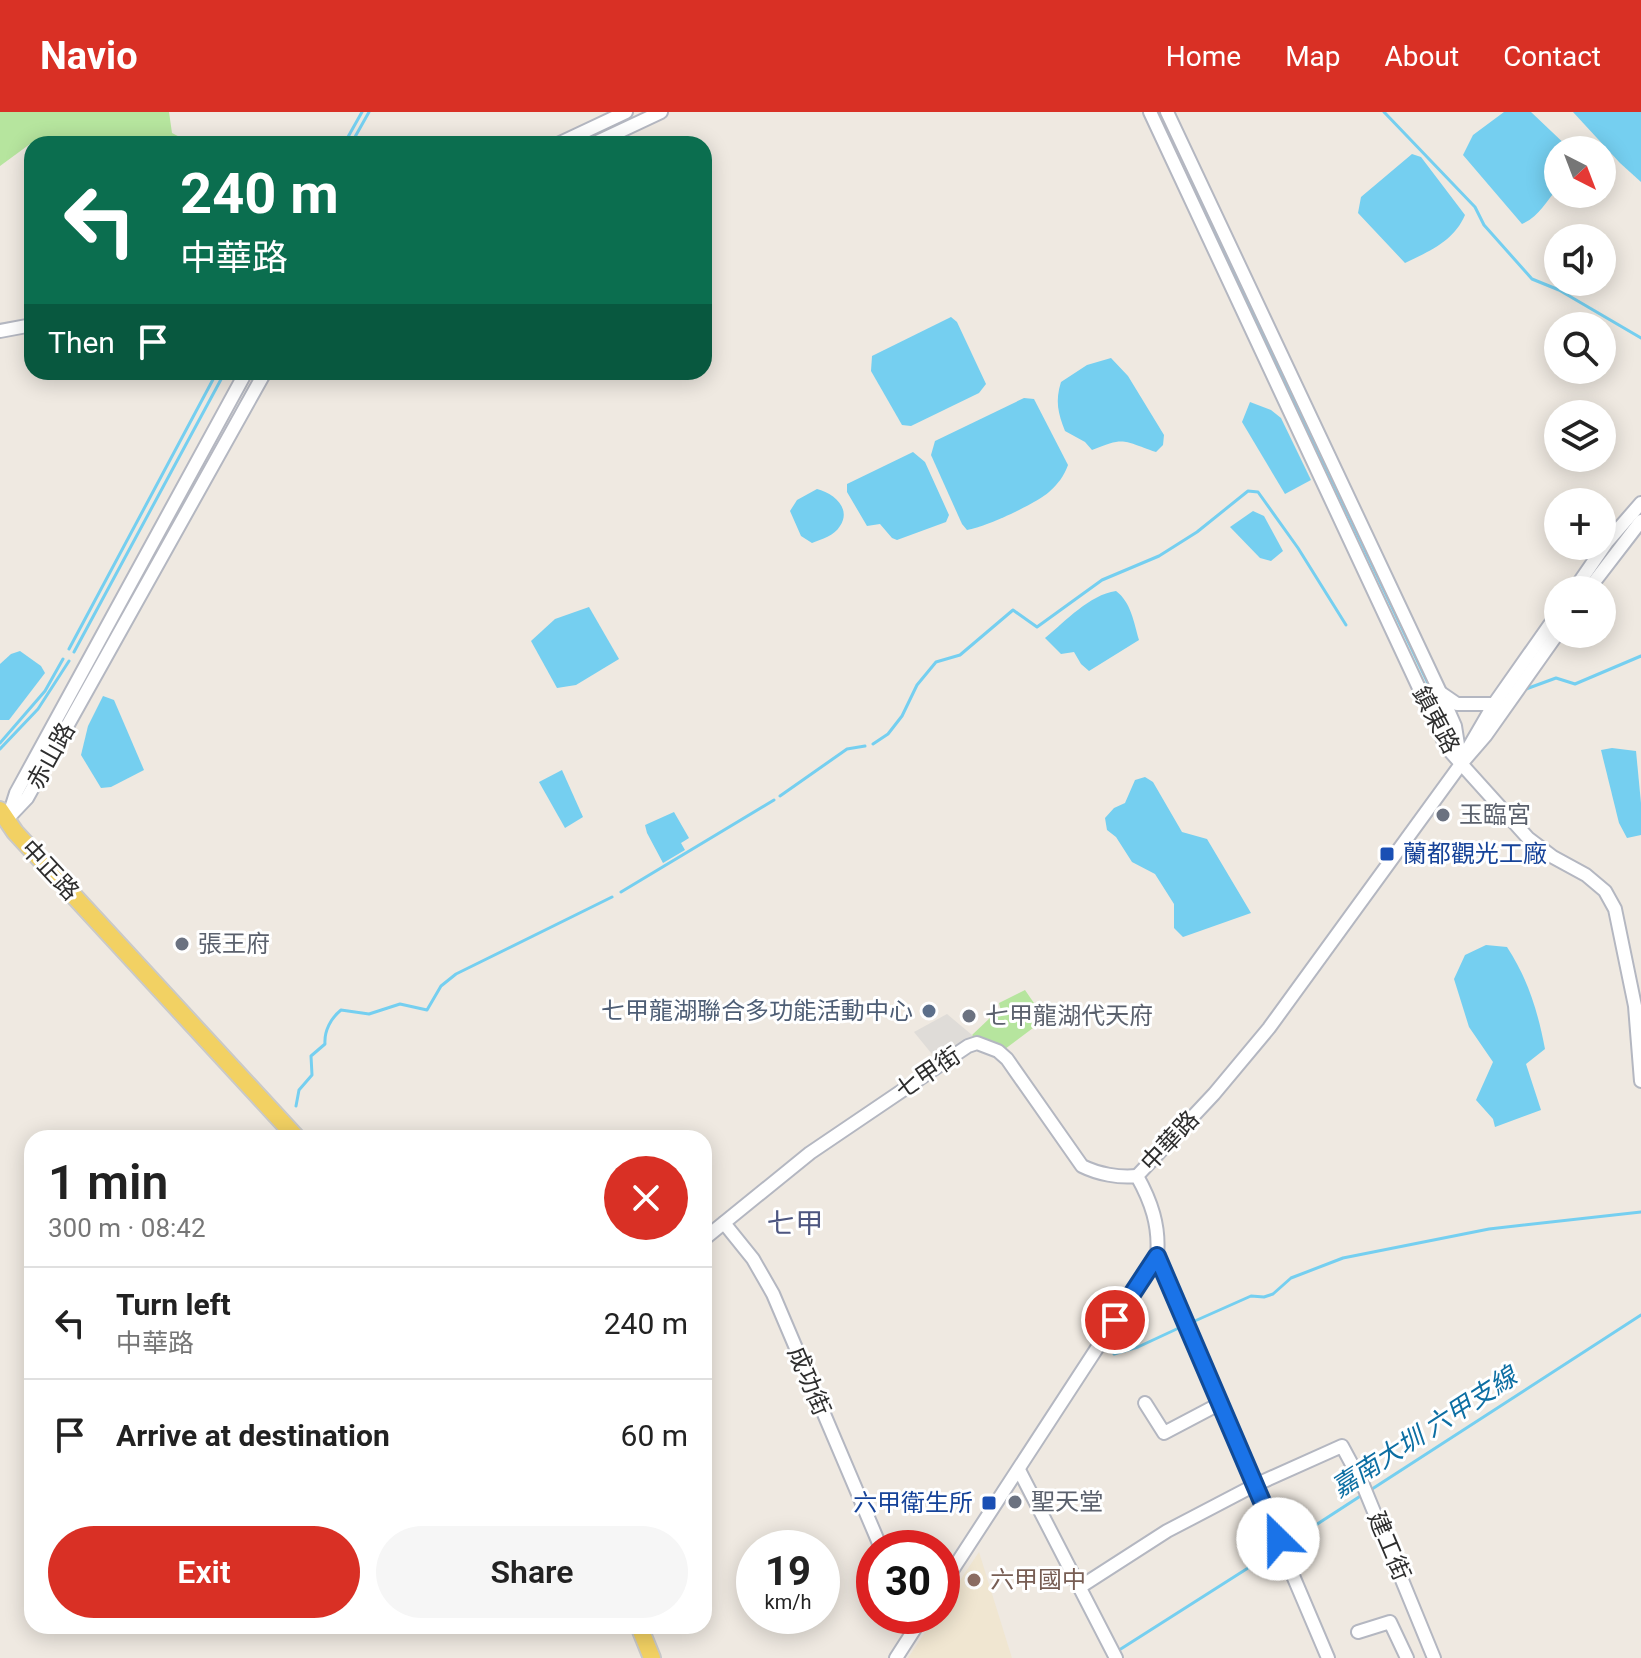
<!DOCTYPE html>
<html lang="en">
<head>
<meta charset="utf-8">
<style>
  body { margin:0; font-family:Roboto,"Noto Sans TC",sans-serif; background:#f6f6f6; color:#222; height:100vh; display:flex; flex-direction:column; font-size:30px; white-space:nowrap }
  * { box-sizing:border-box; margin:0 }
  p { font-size:26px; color:#767676 }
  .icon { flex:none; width:44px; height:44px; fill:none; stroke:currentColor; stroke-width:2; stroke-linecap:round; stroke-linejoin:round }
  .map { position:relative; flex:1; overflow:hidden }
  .drawer { position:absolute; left:24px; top:1018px; width:688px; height:504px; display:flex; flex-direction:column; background:#fff; border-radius:24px; box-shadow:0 4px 20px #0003 }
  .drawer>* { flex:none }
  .hud { position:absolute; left:24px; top:24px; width:688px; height:244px; border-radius:24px; box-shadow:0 4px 20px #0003; background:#0b6e4f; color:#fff; overflow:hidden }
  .needle { width:52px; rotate:138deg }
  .buttons { position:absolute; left:1544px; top:24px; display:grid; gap:16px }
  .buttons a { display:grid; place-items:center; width:72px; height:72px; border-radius:50%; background:#fff; box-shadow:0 4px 20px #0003; font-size:40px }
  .speed { position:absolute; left:736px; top:1418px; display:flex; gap:16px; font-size:40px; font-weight:700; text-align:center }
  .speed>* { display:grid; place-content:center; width:104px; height:104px; border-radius:50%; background:#fff; box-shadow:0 4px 20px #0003; line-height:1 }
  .speed small { font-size:20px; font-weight:400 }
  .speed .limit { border:12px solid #d22; background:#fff; color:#111 }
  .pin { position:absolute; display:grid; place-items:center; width:68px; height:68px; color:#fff; margin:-34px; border:4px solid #fff; border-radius:50%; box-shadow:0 2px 8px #0007 }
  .me { position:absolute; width:88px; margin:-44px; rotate:337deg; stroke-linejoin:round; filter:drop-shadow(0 0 6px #0008) }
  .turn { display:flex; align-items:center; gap:28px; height:168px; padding:0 24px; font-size:36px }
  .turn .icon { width:104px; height:104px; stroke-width:2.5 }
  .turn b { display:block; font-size:56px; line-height:68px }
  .then { display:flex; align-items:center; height:76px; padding:0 24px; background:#0003; gap:16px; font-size:30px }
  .round { display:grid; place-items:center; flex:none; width:84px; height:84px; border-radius:42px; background:#f6f6f6 }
  .head { display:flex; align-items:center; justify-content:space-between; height:136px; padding:0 24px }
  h1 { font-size:48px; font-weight:600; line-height:60px }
  .cta { display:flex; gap:16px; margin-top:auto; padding:16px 24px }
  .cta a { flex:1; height:92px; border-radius:48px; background:#d93025; color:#fff; font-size:32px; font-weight:600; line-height:92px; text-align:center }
  .cta a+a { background:#f6f6f6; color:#222 }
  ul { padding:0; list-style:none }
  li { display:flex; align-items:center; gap:24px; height:112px; padding:0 24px; border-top:2px solid #e0e0e0 }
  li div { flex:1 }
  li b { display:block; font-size:30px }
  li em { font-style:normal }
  header { display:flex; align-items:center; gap:48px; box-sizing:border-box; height:112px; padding:0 40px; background:#d93025; color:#fff }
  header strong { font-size:38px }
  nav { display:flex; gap:44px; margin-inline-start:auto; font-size:28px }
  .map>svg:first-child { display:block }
  .education { fill:#f0e6d1 }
  .green { fill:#b6e59e }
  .plaza { fill:#dfdcd8 }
  .water { fill:#75cff0 }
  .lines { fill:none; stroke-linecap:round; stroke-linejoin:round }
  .stream { stroke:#75cff0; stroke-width:3 }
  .minor-casing { stroke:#b4b7c1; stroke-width:16 }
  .major-casing { stroke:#c9c9c9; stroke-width:20 }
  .minor { stroke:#fff; stroke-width:12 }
  .major { stroke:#f2d163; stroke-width:16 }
  .route-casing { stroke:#114b97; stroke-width:20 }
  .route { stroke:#1a73e8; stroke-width:14 }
  .worship-dot { fill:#6b7280; stroke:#fff; stroke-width:3 }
  .transit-dot { fill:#1a4fb4; stroke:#fff; stroke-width:3 }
  .service-dot { fill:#5c6f8a; stroke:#fff; stroke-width:3 }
  .education-dot { fill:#8d6e63; stroke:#fff; stroke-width:3 }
  .labels { text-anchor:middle; stroke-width:6; stroke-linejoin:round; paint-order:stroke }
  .street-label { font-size:24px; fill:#2e2e2e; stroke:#fff }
  .worship-label { font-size:24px; fill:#5b616d; stroke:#fff; text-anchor:start }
  .transit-label { font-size:24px; fill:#164399; stroke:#fff; text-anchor:start }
  .service-label { font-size:24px; fill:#4e5e75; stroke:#fff; text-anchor:end }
  .education-label { font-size:24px; fill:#785e54; stroke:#fff; text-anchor:start }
  .water-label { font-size:26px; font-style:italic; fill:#0d6fa3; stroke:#fff }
  .quarter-label { font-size:28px; fill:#4d5680; stroke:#fff }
</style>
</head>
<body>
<header>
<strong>Navio</strong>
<nav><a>Home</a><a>Map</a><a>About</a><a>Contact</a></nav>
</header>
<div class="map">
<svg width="1641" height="1546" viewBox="0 0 1641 1546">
  <rect width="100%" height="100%" fill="#efe9e1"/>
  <path class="education" d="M 979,1440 L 1012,1546 L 908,1546 L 936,1504 L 942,1504 L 942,1495 Z"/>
  <g class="green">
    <path d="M 0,0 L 169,0 L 172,21 L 193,32 L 67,32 L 65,27 L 30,32 L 0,54 Z"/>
    <path d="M 1025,878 L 1045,907 L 1005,937 L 997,932 L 977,931 L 972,923 L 991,905 L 1001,899 L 999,891 Z"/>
  </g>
  <path class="plaza" d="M 947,902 L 972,923 L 977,931 L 940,952 L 914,920 Z"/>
  <g class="water">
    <path d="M 1504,0 L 1531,0 L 1571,38 L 1558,38 L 1558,76 C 1546,89 1539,105 1522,112 L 1463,43 L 1473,23 Z"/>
    <path d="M 1573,0 L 1641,0 L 1641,70 L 1620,51 Z"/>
    <path d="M 1412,42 L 1421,45 L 1465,103 C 1454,129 1430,139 1405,151 L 1358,101 L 1361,85 Z"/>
    <path d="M 951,205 L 957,210 L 986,272 L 979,281 L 911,314 L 902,313 L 871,259 L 872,244 Z"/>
    <path d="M 1111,246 L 1128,264 L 1164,323 L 1163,333 L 1156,340 C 1123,329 1126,324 1092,338 L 1085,330 L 1065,319 C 1058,301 1055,289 1061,270 L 1087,253 Z"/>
    <path d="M 1024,286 L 1034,287 L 1068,353 C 1064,364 1058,372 1049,380 C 1035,392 986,415 967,418 L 962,412 L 931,343 L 935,329 Z"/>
    <path d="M 1250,290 L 1271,298 L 1281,306 L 1311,368 L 1285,382 L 1242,310 Z"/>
    <path d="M 913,340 L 925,350 L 949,403 L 946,410 L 897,428 L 892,426 L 880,412 L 867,414 L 847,380 L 847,372 Z"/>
    <path d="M 817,377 C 833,381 852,396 840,414 C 834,424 822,427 812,431 L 801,424 L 790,399 L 797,388 Z"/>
    <path d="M 1253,399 L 1264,404 L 1283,439 L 1271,449 L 1260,446 L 1230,415 Z"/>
    <path d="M 1116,479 C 1131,490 1134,511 1139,528 L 1089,559 L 1081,552 L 1074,540 L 1061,542 L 1045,526 C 1066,509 1089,483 1116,479 Z"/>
    <path d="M 589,495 L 619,547 L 576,573 L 557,576 L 531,529 L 555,507 Z"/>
    <path d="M 20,539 L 41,554 L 45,561 L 9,608 L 0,608 L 0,552 L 11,542 Z"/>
    <path d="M 103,584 L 114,588 L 144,658 L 111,675 L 101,676 L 81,643 L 88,614 Z"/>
    <path d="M 1612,636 L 1636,639 L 1641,691 L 1641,723 L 1627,726 L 1619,711 L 1601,638 Z"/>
    <path d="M 562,658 L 583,705 L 565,716 L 539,670 Z"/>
    <path d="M 1145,665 L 1153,670 L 1182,720 L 1207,727 L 1251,801 L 1183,825 L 1174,816 L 1174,792 L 1155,762 L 1132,750 L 1116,725 L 1107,718 L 1105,706 L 1114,696 L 1125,691 L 1135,668 Z"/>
    <path d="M 674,700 L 689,726 L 681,731 L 685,738 L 663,751 L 647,721 L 645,713 Z"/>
    <path d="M 1486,833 L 1507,835 C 1528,867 1538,900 1545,937 L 1526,952 L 1541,998 L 1495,1015 L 1493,1007 L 1476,988 L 1493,950 L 1469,915 L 1454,867 L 1465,843 Z"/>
  </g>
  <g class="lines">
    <g class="stream">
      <path d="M 1158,0 L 1175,37"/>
      <path d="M 1384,0 L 1475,95 L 1484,113 L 1532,167 L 1559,178 L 1641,226"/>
      <path d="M 344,32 L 362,0"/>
      <path d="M 351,32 L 369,0"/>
      <path d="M 1189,66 L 1443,603"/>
      <path d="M 69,537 L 217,260"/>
      <path d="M 74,540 L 225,260"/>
      <path d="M 1526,577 L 1556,566 L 1575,572 L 1641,544"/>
      <path d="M 0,631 L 45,579 L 63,547"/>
      <path d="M 873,632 L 888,622 L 902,604 L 917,573 L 936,550 L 960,543 L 1013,498 L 1037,515 L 1102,468 L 1159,444 L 1197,420 L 1248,379 L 1258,380 L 1298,436 L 1346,513"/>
      <path d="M 0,637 L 38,597 L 69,549"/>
      <path d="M 780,684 L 847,637 L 865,634"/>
      <path d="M 621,780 L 774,688"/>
      <path d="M 296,994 L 299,978 L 312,963 L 311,944 L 325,932 C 324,919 331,906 341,898 L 369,902 L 400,892 L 427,898 L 441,874 L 456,862 L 612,785"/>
      <path d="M 1188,1212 L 1251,1184 L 1264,1185 L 1273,1182 L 1291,1166 L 1343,1146 L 1489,1117 L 1641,1100"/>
      <path d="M 1114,1242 L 1138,1235 L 1181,1215"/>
      <path d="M 1369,1379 L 1641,1203"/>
      <path d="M 1285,1433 L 1362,1383"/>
      <path d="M 1116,1540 L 1278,1437"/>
    </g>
    <defs>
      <g id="minor">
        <path d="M 1150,0 L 1447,636 L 1528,726 L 1553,745 L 1586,763 L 1605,779 L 1615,797 L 1635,894 L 1641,969"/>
        <path d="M 1167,0 L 1440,580 L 1455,614 L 1461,652"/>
        <path d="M 558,32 L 626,0"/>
        <path d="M 593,32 L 661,0"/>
        <path d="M 0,219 L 32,213"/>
        <path d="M 1574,478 L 1607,430 L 1641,391"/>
        <path d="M 1588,478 L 1641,409"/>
        <path d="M 1441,581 L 1457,592 L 1494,592"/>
        <path d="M 1469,635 L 1494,592 L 1558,501"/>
        <path d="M 9,703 L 16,681 L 246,260"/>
        <path d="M 8,706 L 27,686 L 265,260"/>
        <path d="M 1137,1064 L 1214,982 L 1269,916 L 1461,652 L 1486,623 L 1558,521"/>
        <path d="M 724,1111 L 753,1147 L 773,1182 L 881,1436"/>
        <path d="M 704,1127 L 810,1041 L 968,934 L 977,931 L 998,939 L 1007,947 L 1082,1054 C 1098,1062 1119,1066 1137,1064"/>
        <path d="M 1157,1144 L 1328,1546"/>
        <path d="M 1145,1291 L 1164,1321 L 1221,1291"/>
        <path d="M 1019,1358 L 1116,1546"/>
        <path d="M 942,1474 L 1157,1144 C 1160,1114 1151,1089 1137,1064"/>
        <path d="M 1080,1475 L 1167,1419 L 1255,1373 L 1342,1334 L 1363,1373 L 1434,1546"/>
        <path d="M 1358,1520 L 1390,1510 L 1407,1546"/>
        <path d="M 896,1546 L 923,1504"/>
      </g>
      <g id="major">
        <path d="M 0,698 L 15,720 L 297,1026"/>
        <path d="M 639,1514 L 652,1546"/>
      </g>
    </defs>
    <use href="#minor" class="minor-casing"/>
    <use href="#major" class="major-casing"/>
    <use href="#minor" class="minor"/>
    <use href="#major" class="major"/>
  </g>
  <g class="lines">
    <defs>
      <path id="route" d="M 1115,1208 L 1157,1144 L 1278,1427"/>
    </defs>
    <use href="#route" class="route-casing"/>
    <use href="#route" class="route"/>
  </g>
  <g class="worship-dot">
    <circle cx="1443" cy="703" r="8"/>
    <circle cx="182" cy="832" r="8"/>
    <circle cx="969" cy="904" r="8"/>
    <circle cx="1015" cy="1390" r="8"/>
  </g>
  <g class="transit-dot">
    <rect x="1379" y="734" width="16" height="16" rx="4"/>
    <rect x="981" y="1383" width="16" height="16" rx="4"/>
  </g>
  <circle class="service-dot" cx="929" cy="899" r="8"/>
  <circle class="education-dot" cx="974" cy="1468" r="8"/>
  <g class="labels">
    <g class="street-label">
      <text transform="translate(1436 608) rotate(62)" y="8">鎮東路</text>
      <text transform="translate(51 644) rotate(-61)" y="8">赤山路</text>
      <text transform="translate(50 758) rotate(47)" y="8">中正路</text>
      <text transform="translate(928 961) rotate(-34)" y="8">七甲街</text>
      <text transform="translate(1170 1029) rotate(-47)" y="8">中華路</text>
      <text transform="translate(809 1269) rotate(67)" y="8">成功街</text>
      <text transform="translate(1389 1434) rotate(67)" y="8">建工街</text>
    </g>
    <g class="worship-label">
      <text x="1459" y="711">玉臨宮</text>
      <text x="198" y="840">張王府</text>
      <text x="985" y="912">七甲龍湖代天府</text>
      <text x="1031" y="1398">聖天堂</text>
    </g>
    <g class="transit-label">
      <text x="1403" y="750">蘭都觀光工廠</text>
      <text x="973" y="1399" text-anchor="end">六甲衛生所</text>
    </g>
    <g class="service-label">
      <text x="913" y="907">七甲龍湖聯合多功能活動中心</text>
    </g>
    <g class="education-label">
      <text x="990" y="1476">六甲國中</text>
    </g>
    <g class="water-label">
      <text transform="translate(1424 1320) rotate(-33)" y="9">嘉南大圳 六甲支線</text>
    </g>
    <g class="quarter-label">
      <text x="795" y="1121">七甲</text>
    </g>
  </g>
</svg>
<div class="buttons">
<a><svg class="needle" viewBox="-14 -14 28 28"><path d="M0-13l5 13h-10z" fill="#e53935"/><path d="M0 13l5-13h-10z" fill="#767676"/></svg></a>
<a><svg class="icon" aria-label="sound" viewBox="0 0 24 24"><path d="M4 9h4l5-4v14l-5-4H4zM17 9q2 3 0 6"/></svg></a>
<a><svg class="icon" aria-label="search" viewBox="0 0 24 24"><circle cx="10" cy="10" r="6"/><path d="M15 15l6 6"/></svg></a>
<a><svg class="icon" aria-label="layers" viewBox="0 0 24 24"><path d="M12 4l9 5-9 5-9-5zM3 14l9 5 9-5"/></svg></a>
<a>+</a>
<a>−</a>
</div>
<div class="speed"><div>19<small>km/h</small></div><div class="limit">30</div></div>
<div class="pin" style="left:1115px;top:1208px;background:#d93025"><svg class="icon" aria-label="arrive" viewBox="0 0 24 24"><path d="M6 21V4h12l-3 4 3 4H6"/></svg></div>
<svg class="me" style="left:1278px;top:1427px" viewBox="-20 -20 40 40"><circle r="19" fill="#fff"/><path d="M0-13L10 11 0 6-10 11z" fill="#1a73e8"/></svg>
<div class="hud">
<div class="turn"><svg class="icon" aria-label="left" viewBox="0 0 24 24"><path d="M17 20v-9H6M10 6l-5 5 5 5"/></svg><div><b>240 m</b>中華路</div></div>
<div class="then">Then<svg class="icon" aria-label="arrive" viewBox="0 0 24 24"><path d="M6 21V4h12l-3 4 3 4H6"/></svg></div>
</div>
<section class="drawer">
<div class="head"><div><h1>1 min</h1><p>300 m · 08:42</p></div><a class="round" style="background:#d93025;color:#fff"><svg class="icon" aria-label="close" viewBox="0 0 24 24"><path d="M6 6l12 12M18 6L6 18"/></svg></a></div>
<ul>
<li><svg class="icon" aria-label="left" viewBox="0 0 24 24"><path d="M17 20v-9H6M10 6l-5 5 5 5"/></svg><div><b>Turn left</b><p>中華路</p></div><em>240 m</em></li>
<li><svg class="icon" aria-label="arrive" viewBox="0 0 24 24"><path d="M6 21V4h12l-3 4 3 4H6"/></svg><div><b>Arrive at destination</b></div><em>60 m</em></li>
</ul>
<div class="cta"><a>Exit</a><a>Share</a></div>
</section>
</div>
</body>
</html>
